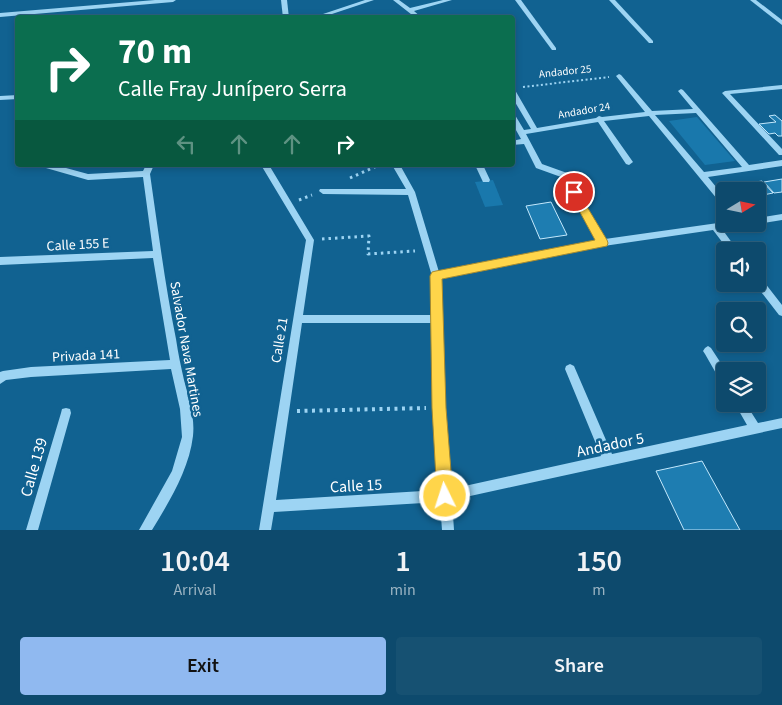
<!DOCTYPE html>
<html lang="en">
<head>
<meta charset="utf-8">
<style>
  body { margin:0; font-family:"Source Sans 3",sans-serif; background:#165172; color:#f1f3f6; height:100vh; display:flex; flex-direction:column; font-size:19px; white-space:nowrap }
  * { box-sizing:border-box; margin:0 }
  p { font-size:16px; color:#9ab3c2 }
  .icon { flex:none; width:28px; height:28px; fill:none; stroke:currentColor; stroke-width:2; stroke-linecap:round; stroke-linejoin:round }
  .map { position:relative; height:530px; overflow:hidden }
  .drawer { display:flex; flex-direction:column; background:#0d4a6d; flex:1 }
  .drawer>* { flex:none }
  .hud { position:absolute; left:15px; top:15px; width:500px; height:152px; border-radius:5px; box-shadow:0 2px 8px #0003,0 0 0 1px #2d6280; background:#0b6e4f; color:#fff; overflow:hidden }
  .needle { width:32px; rotate:80deg }
  .buttons { position:absolute; left:716px; top:182px; display:grid; gap:10px }
  .buttons a { display:grid; place-items:center; width:50px; height:50px; border-radius:5px; background:#0d4a6d; box-shadow:0 2px 8px #0003,0 0 0 1px #2d6280; font-size:25px }
  .pin { position:absolute; display:grid; place-items:center; width:42px; height:42px; color:#fff; margin:-21px; border:2px solid #fff; border-radius:50%; box-shadow:0 1px 5px #0007 }
  .me { position:absolute; width:55px; margin:-28px; rotate:356deg; stroke-linejoin:round; filter:drop-shadow(0 0 4px #0008) }
  .turn { display:flex; align-items:center; gap:18px; height:105px; padding:0 20px; font-size:22px }
  .turn .icon { width:65px; height:65px; stroke-width:2.5 }
  .turn b { display:block; font-size:35px; line-height:42px }
  .lanes { display:flex; align-items:center; height:48px; padding:0 20px; background:#0003; justify-content:center; gap:25px; direction:ltr }
  .lanes .off { opacity:.35 }
  .eta { display:flex; justify-content:space-evenly; align-items:center; height:85px; text-align:center }
  .eta b { font-size:30px; font-weight:600; line-height:35px }
  .button { display:flex; gap:10px; margin-top:auto; padding:10px 20px }
  .button a { flex:1; height:58px; border-radius:5px; background:#90b9f0; color:#111; font-size:20px; font-weight:600; line-height:58px; text-align:center }
  .button a+a { background:#165172; color:#f1f3f6 }
  .map>svg:first-child { display:block }
  .green { fill:#1978ac }
  .building { fill:#1e7db1; stroke:#c4e9fd }
  .lines { fill:none; stroke-linecap:round; stroke-linejoin:round }
  .path-far2 { stroke:#9dd4f3; stroke-width:2; stroke-dasharray:2 2.5; stroke-linecap:butt }
  .path-far1 { stroke:#9dd4f3; stroke-width:3; stroke-dasharray:2.5 4; stroke-linecap:butt }
  .path { stroke:#9dd4f3; stroke-width:4; stroke-dasharray:3 4.5; stroke-linecap:butt }
  .minor { fill:#9dd4f3; fill-rule:evenodd }
  .route { fill:#ffd54a; stroke:#a68a30 }
  .labels { text-anchor:middle; stroke-width:5; stroke-linejoin:round; paint-order:stroke }
  .far-street-label { font-size:11px; fill:#fff; stroke:#116291 }
  .street-label { font-size:14px; fill:#fff; stroke:#116291 }
  .near-street-label { font-size:16px; fill:#fff; stroke:#116291 }
</style>
</head>
<body>
<div class="map">
<svg width="782" height="530" viewBox="0 0 782 530">
  <rect width="100%" height="100%" fill="#116291"/>
  <g class="green">
    <path d="M 697,117 L 735,161 L 705,165 L 669,121 Z"/>
    <path d="M 493,180 L 503,205 L 485,207 L 475,182 Z"/>
  </g>
  <g class="building">
    <path d="M 775,115 L 782,121 L 782,136 L 778,136 L 775,133 L 769,134 L 759,124 L 776,122 L 769,116 Z"/>
    <path d="M 782,179 L 782,192 L 774,193 L 764,182 Z"/>
    <path d="M 762,181 L 773,193 L 758,196 L 758,191 L 725,191 L 725,196 L 719,188 Z"/>
    <path d="M 551,202 L 567,235 L 540,239 L 526,206 Z"/>
    <path d="M 702,461 L 740,530 L 684,530 L 656,471 Z"/>
  </g>
  <g class="lines">
    <path class="path-far2" d="M 523,87 L 609,77"/>
    <g class="path-far1">
      <path d="M 350,178 L 379,165"/>
      <path d="M 299,200 L 312,195"/>
      <path d="M 322,239 L 369,236 L 368,254 L 415,251"/>
    </g>
    <path class="path" d="M 297,411 L 426,408"/>
    <g class="minor">
      <path d="M 155,0 L 176,0 L 173,2 L 0,17 L 0,13 Z"/>
      <path d="M 281,0 L 287,0 L 289,18 L 283,18 Z"/>
      <path d="M 365,0 L 374,0 L 320,18 L 311,18 Z"/>
      <path d="M 393,0 L 399,0 L 410,8 L 443,0 L 452,0 L 414,11 L 422,18 L 416,18 Z"/>
      <path d="M 515,0 L 521,0 L 556,48 L 556,50 L 552,50 Z"/>
      <path d="M 609,0 L 615,0 L 653,41 L 653,43 L 649,43 Z"/>
      <path d="M 750,0 L 756,0 L 782,20 L 782,25 Z"/>
      <path d="M 619,74 L 621,75 L 652,111 L 693,109 L 678,91 L 681,89 L 683,90 L 749,165 L 782,160 L 782,166 L 708,177 L 725,198 L 725,206 L 722,205 L 649,116 L 604,121 L 633,162 L 629,165 L 626,164 L 598,122 L 526,134 L 542,164 L 567,173 L 605,239 L 725,222 L 725,224 L 740,224 L 736,227 L 722,229 L 738,251 L 729,251 L 713,230 L 597,247 L 441,279 L 444,408 L 451,489 L 601,456 L 565,369 L 566,366 L 570,364 L 574,366 L 612,454 L 747,425 L 735,404 L 746,404 L 758,423 L 782,418 L 782,428 L 452,500 L 454,530 L 442,530 L 440,502 L 274,512 L 271,530 L 259,530 L 306,240 L 261,165 L 269,165 L 314,240 L 303,315 L 432,315 L 432,276 L 408,195 L 323,194 L 319,191 L 320,189 L 406,189 L 392,165 L 400,165 L 415,192 L 439,272 L 597,241 L 561,177 L 536,168 L 524,144 L 512,145 L 512,141 L 521,139 L 512,123 L 512,115 L 515,115 L 524,130 L 531,129 L 512,97 L 512,88 L 515,90 L 537,128 L 596,118 L 599,116 L 602,117 L 645,112 L 616,76 ZM 696,113 L 742,167 L 704,172 L 655,115 ZM 302,323 L 432,323 L 434,408 L 439,490 L 276,500 Z"/>
      <path d="M 782,85 L 782,89 L 730,94 L 782,149 L 782,155 L 779,155 L 722,93 L 725,91 Z"/>
      <path d="M 18,95 L 18,99 L 0,100 L 0,96 Z"/>
      <path d="M 46,165 L 55,165 L 88,174 L 143,171 L 146,165 L 154,165 L 150,174 C 158,229 165,285 176,339 C 178,353 181,367 184,380 C 189,399 195,417 193,436 C 189,470 169,502 152,530 L 139,530 L 172,471 L 182,437 L 180,409 L 171,369 L 31,377 L 6,380 L 0,384 L 0,372 L 3,371 L 31,367 L 170,360 L 153,258 L 0,265 L 0,257 L 153,251 L 143,177 L 88,180 L 46,168 Z"/>
      <path d="M 475,165 L 483,165 L 490,180 L 489,182 L 483,182 Z"/>
      <path d="M 782,214 L 782,220 L 758,224 L 757,224 L 758,218 Z"/>
      <path d="M 758,277 L 761,278 L 782,305 L 782,316 L 779,315 L 755,284 L 758,284 Z"/>
      <path d="M 708,346 L 711,348 L 726,371 L 725,384 L 721,382 L 705,354 L 703,351 L 705,348 Z"/>
      <path d="M 66,408 L 70,409 L 71,413 L 38,530 L 26,530 L 61,413 L 62,409 Z"/>
    </g>
  </g>
  <path class="route" d="M 574,188 L 577,190 L 607,240 L 608,243 L 607,246 L 442,279 L 446,408 L 453,496 L 450,502 L 445,504 L 439,502 L 437,496 L 432,408 L 430,276 L 432,272 L 436,271 L 595,240 L 569,192 Z"/>
  <g class="labels">
    <g class="far-street-label">
      <text transform="translate(565 71) rotate(-6)" y="4">Andador 25</text>
      <text transform="translate(584 110) rotate(-10)" y="4">Andador 24</text>
    </g>
    <g class="street-label">
      <text transform="translate(78 244) rotate(-3)" y="5">Calle 155 E</text>
      <text transform="translate(279 340) rotate(-81)" y="5">Calle 21</text>
      <text transform="translate(187 349) rotate(80)" y="5">Salvador Nava Martines</text>
      <text transform="translate(86 355) rotate(-3)" y="5">Privada 141</text>
    </g>
    <g class="near-street-label">
      <text transform="translate(610 444) rotate(-12)" y="6">Andador 5</text>
      <text transform="translate(33 467) rotate(-74)" y="6">Calle 139</text>
      <text transform="translate(356 485) rotate(-3)" y="6">Calle 15</text>
    </g>
  </g>
</svg>
<div class="buttons">
<a><svg class="needle" viewBox="-14 -14 28 28"><path d="M0-13l5 13h-10z" fill="#e53935"/><path d="M0 13l5-13h-10z" fill="#9ab3c2"/></svg></a>
<a><svg class="icon" aria-label="sound" viewBox="0 0 24 24"><path d="M4 9h4l5-4v14l-5-4H4zM17 9q2 3 0 6"/></svg></a>
<a><svg class="icon" aria-label="search" viewBox="0 0 24 24"><circle cx="10" cy="10" r="6"/><path d="M15 15l6 6"/></svg></a>
<a><svg class="icon" aria-label="layers" viewBox="0 0 24 24"><path d="M12 4l9 5-9 5-9-5zM3 14l9 5 9-5"/></svg></a>
</div>
<div class="pin" style="left:574px;top:192px;background:#d93025"><svg class="icon" aria-label="arrive" viewBox="0 0 24 24"><path d="M6 21V4h12l-3 4 3 4H6"/></svg></div>
<svg class="me" style="left:445px;top:496px" viewBox="-20 -20 40 40"><circle r="17" fill="#ffd54a" stroke="#fff" stroke-width="3"/><path d="M0-11L8 9 0 5-8 9z" fill="#fff"/></svg>
<div class="hud">
<div class="turn"><svg class="icon" aria-label="right" viewBox="0 0 24 24"><path d="M7 20v-9h11M14 6l5 5-5 5"/></svg><div><b>70 m</b>Calle Fray Junípero Serra</div></div>
<div class="lanes"><svg class="icon off" aria-label="left" viewBox="0 0 24 24"><path d="M17 20v-9H6M10 6l-5 5 5 5"/></svg><svg class="icon off" aria-label="ahead" viewBox="0 0 24 24"><path d="M12 20V5M6 11l6-6 6 6"/></svg><svg class="icon off" aria-label="ahead" viewBox="0 0 24 24"><path d="M12 20V5M6 11l6-6 6 6"/></svg><svg class="icon" aria-label="right" viewBox="0 0 24 24"><path d="M7 20v-9h11M14 6l5 5-5 5"/></svg></div>
</div>
</div>
<section class="drawer">
<div class="eta">
<div><b>10:04</b><p>Arrival</p></div>
<div><b>1</b><p>min</p></div>
<div><b>150</b><p>m</p></div>
</div>
<div class="button"><a>Exit</a><a>Share</a></div>
</section>
</body>
</html>
